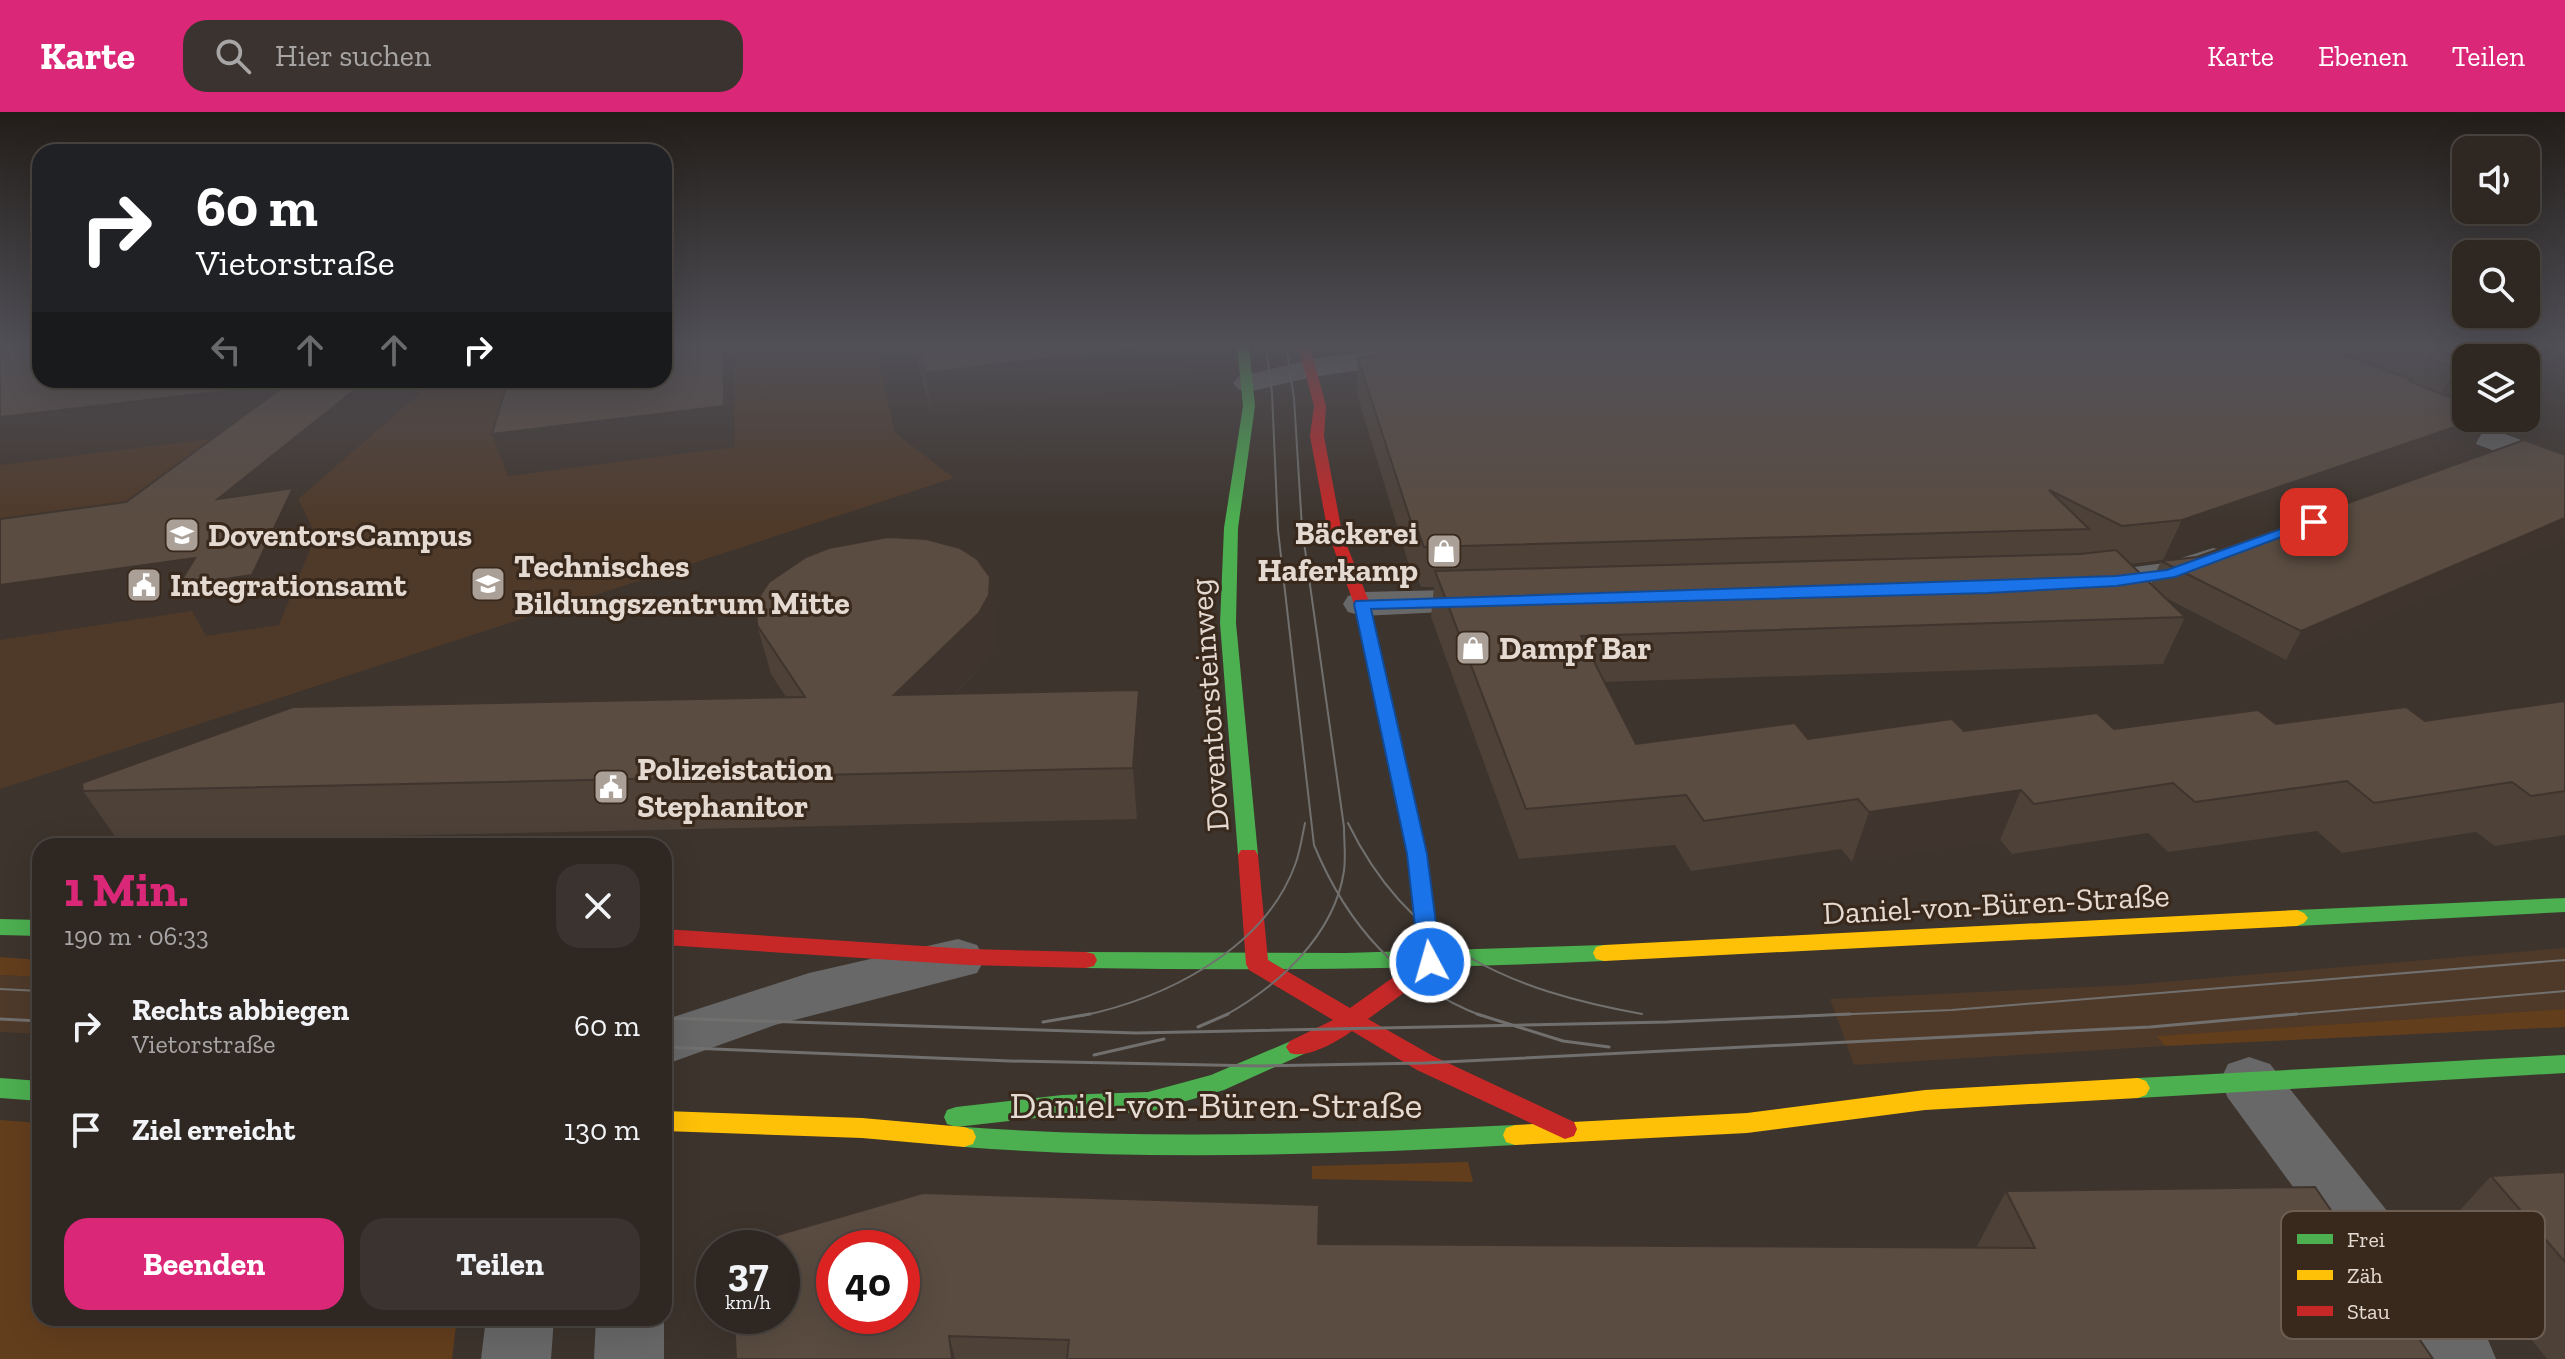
<!DOCTYPE html>
<html lang="de">
<head>
<meta charset="utf-8">
<style>
  body { margin:0; font-family:"Zilla Slab",serif; background:#3a332f; color:#f1f3f6; height:100vh; display:flex; flex-direction:column; font-size:30px; white-space:nowrap }
  * { box-sizing:border-box; margin:0 }
  p { font-size:26px; color:#a7a5a5 }
  .icon { flex:none; width:44px; height:44px; fill:none; stroke:currentColor; stroke-width:2; stroke-linecap:round; stroke-linejoin:round }
  .map { position:relative; flex:1; overflow:hidden }
  .details { position:absolute; left:32px; top:726px; width:640px; height:488px; display:flex; flex-direction:column; background:#2e2722; border-radius:24px; box-shadow:0 8px 32px #0002,0 0 0 2px #494440 }
  .details>* { flex:none }
  .hud { position:absolute; left:32px; top:32px; width:640px; height:244px; border-radius:24px; box-shadow:0 8px 32px #0002,0 0 0 2px #494440; background:#202124; color:#fff; overflow:hidden }
  .fabs { position:absolute; left:2452px; top:24px; display:grid; gap:16px }
  .fabs a { display:grid; place-items:center; width:88px; height:88px; border-radius:16px; background:#2e2722; box-shadow:0 8px 32px #0002,0 0 0 2px #494440; font-size:40px }
  .speed { position:absolute; left:696px; top:1118px; display:flex; gap:16px; font-size:40px; font-weight:700; text-align:center }
  .speed>* { display:grid; place-content:center; width:104px; height:104px; border-radius:50%; background:#2e2722; box-shadow:0 8px 32px #0002,0 0 0 2px #494440; line-height:1 }
  .speed small { font-size:20px; font-weight:400 }
  .speed .limit { border:12px solid #d22; background:#fff; color:#111 }
  .pin { position:absolute; display:grid; place-items:center; width:68px; height:68px; color:#fff; margin:-34px; border-radius:16px; box-shadow:0 4px 12px #0006 }
  .me { position:absolute; width:88px; margin:-44px; rotate:354deg; stroke-linejoin:round; filter:drop-shadow(0 0 6px #0008) }
  .turn { display:flex; align-items:center; gap:28px; height:168px; padding:0 32px; font-size:36px }
  .turn .icon { width:104px; height:104px; stroke-width:2.5 }
  .turn b { display:block; font-size:56px; line-height:68px }
  .lanes { display:flex; align-items:center; height:76px; padding:0 32px; background:#0003; justify-content:center; gap:40px; direction:ltr }
  .lanes .off { opacity:.35 }
  .round { display:grid; place-items:center; flex:none; width:84px; height:84px; border-radius:24px; background:#3a332f }
  .overview { display:flex; align-items:center; justify-content:space-between; height:136px; padding:0 32px }
  h1 { font-size:48px; font-weight:800; line-height:60px; color:#db2777 }
  .primary-button { display:flex; gap:16px; margin-top:auto; padding:16px 32px }
  .primary-button a { flex:1; height:92px; border-radius:24px; background:#db2777; color:#fff; font-size:32px; font-weight:800; line-height:92px; text-align:center }
  .primary-button a+a { background:#3a332f; color:#f1f3f6 }
  ul { padding:0; list-style:none }
  li { display:flex; align-items:center; gap:24px; height:104px; padding:0 32px }
  li div { flex:1 }
  li b { display:block; font-size:30px }
  li em { font-style:normal }
  header { display:flex; align-items:center; gap:48px; box-sizing:border-box; height:112px; padding:0 40px; background:#db2777; color:#fff }
  header strong { font-size:38px }
  nav { display:flex; gap:44px; margin-inline-start:auto; font-size:28px }
  .search { width:560px; height:72px; background:#3a332f; display:flex; align-items:center; gap:20px; box-sizing:border-box; padding:0 28px; border-radius:24px; color:#a7a5a5; font-size:30px }
  .map>svg:first-child { display:block }
  .built { fill:#4f3a2a }
  .green { fill:#633e1d }
  .lines { fill:none; stroke-linecap:round; stroke-linejoin:round }
  .street { fill:#686868; fill-rule:evenodd }
  .fast { fill:#4caf50; fill-rule:evenodd }
  .slow { fill:#ffc107; fill-rule:evenodd }
  .jam { fill:#c62828; fill-rule:evenodd }
  .tram-far1 { stroke:#71706e; stroke-width:2 }
  .tram { stroke:#71706e; stroke-width:3 }
  .wall { fill:#4d4138 }
  .shaded-wall { fill:#3f352e }
  .building { fill:#5a4c41; stroke:#3f352e; stroke-width:2; fill-rule:evenodd }
  .route { fill:#1a73e8; stroke:#114b97; stroke-width:2 }
  .labels { text-anchor:middle; stroke-width:6; stroke-linejoin:round; paint-order:stroke }
  .poi-label { font-size:32px; font-weight:bold; fill:#e5dad2; stroke:#39291c; text-anchor:start }
  .street-label { font-size:32px; fill:#e5dad2; stroke:#39291c }
  .near-street-label { font-size:38px; fill:#e5dad2; stroke:#39291c }
  .key { fill:#39291c; stroke:#6d5e53; stroke-width:2 }
  .key-label { font-size:22px; fill:#e5dad2 }
</style>
</head>
<body>
<header>
<strong>Karte</strong>
<div class="search"><svg class="icon" aria-label="search" viewBox="0 0 24 24"><circle cx="10" cy="10" r="6"/><path d="M15 15l6 6"/></svg>Hier suchen</div>
<nav><a>Karte</a><a>Ebenen</a><a>Teilen</a></nav>
</header>
<div class="map">
<svg width="2565" height="1247" viewBox="0 0 2565 1247">
  <rect width="100%" height="100%" fill="#3d342d"/>
  <g class="built">
    <path d="M 0,234 L 40,268 L 664,268 L 664,234 L 875,234 L 895,321 L 954,366 L 0,677 Z"/>
    <path d="M 2565,836 L 2565,897 L 2158,924 L 2165,934 L 1854,953 L 1830,887 L 2129,873 Z"/>
    <path d="M 0,863 L 40,865 L 40,922 L 0,920 Z"/>
  </g>
  <g class="green">
    <path d="M 0,845 L 40,848 L 40,865 L 0,863 Z"/>
    <path d="M 2565,897 L 2565,915 L 2165,934 L 2157,924 Z"/>
    <path d="M 0,1008 L 40,1011 L 40,1206 L 457,1206 L 452,1247 L 0,1247 Z"/>
    <path d="M 1468,1050 L 1473,1070 L 1312,1067 L 1312,1054 Z"/>
  </g>
  <g class="lines">
    <g class="street">
      <path d="M 1405,234 L 1484,234 L 1480,240 L 1470,242 L 1312,265 L 1248,280 L 1238,277 L 1233,271 L 1238,265 L 1312,247 Z"/>
      <path d="M 2425,293 L 2565,344 L 2565,365 L 2414,309 L 2410,302 L 2414,295 Z"/>
      <path d="M 2213,436 L 2226,439 L 2231,447 L 2226,455 L 2170,473 L 2085,482 L 2072,479 L 2066,471 L 2072,463 L 2165,451 Z"/>
      <path d="M 1492,477 L 1506,481 L 1511,489 L 1506,497 L 1362,504 L 1348,500 L 1343,492 L 1348,484 L 1362,480 Z"/>
      <path d="M 958,827 L 977,833 L 985,847 L 977,861 L 775,913 L 664,953 L 664,908 L 809,861 Z"/>
      <path d="M 2249,945 L 2270,952 L 2486,1223 L 2496,1247 L 2419,1247 L 2228,986 L 2220,969 L 2228,952 Z"/>
      <path d="M 486,1206 L 554,1206 L 551,1247 L 481,1247 Z"/>
      <path d="M 596,1206 L 664,1206 L 664,1247 L 594,1247 Z"/>
    </g>
    <g class="fast">
      <path d="M 1237,234 L 1249,234 L 1255,294 L 1238,416 L 1236,511 L 1258,743 L 1255,748 L 1241,748 L 1238,743 L 1220,511 L 1224,416 L 1243,294 Z"/>
      <path d="M 2565,786 L 2565,800 L 2297,814 L 2290,811 L 2286,806 L 2290,801 L 2297,798 Z"/>
      <path d="M 0,807 L 40,808 L 40,824 L 0,823 Z"/>
      <path d="M 1604,833 L 1612,835 L 1615,841 L 1612,847 L 1604,849 C 1431,857 1259,859 1086,856 L 1078,854 L 1075,848 L 1078,842 L 1086,840 L 1345,841 Z"/>
      <path d="M 1298,926 L 1306,929 L 1310,935 L 1306,941 L 1224,978 L 1148,1000 L 1062,1003 L 956,1015 L 947,1012 L 944,1005 L 947,998 L 956,995 L 1062,983 L 1148,980 L 1211,963 Z"/>
      <path d="M 2565,943 L 2565,961 L 2138,986 L 2130,983 L 2126,976 L 2130,969 L 2138,966 Z"/>
      <path d="M 0,966 L 40,969 L 40,989 L 0,986 Z"/>
      <path d="M 1515,1013 L 1524,1016 L 1527,1023 L 1524,1030 L 1515,1033 C 1331,1043 1148,1049 964,1035 L 955,1032 L 952,1025 L 955,1018 L 964,1015 C 1148,1028 1331,1022 1515,1013 Z"/>
    </g>
    <g class="slow">
      <path d="M 2297,798 L 2304,801 L 2308,806 L 2304,811 L 2297,814 L 1604,849 L 1596,847 L 1593,841 L 1596,835 L 1604,833 Z"/>
      <path d="M 2138,966 L 2146,969 L 2150,976 L 2146,983 L 2138,986 L 1925,998 L 1747,1021 L 1515,1033 L 1506,1030 L 1503,1023 L 1506,1016 L 1515,1013 L 1747,1001 L 1925,978 Z"/>
      <path d="M 664,999 L 862,1006 L 964,1015 L 973,1018 L 976,1025 L 973,1032 L 964,1035 L 862,1026 L 664,1019 Z"/>
    </g>
    <g class="jam">
      <path d="M 1298,234 L 1310,234 L 1326,294 L 1324,324 L 1342,421 L 1370,492 L 1427,742 L 1441,850 L 1438,856 L 1368,907 L 1433,944 L 1574,1010 L 1577,1017 L 1574,1024 L 1565,1027 L 1417,958 L 1352,919 C 1337,930 1307,947 1290,941 L 1286,935 L 1290,929 L 1333,908 L 1249,858 L 1246,852 L 1238,743 L 1241,738 L 1255,738 L 1258,743 L 1268,848 L 1350,896 L 1419,847 L 1407,742 L 1354,492 L 1328,421 L 1310,324 L 1314,294 Z"/>
      <path d="M 664,817 L 969,837 L 1086,840 L 1094,842 L 1097,848 L 1094,854 L 1086,856 L 969,853 L 664,833 Z"/>
    </g>
    <g class="tram-far1">
      <path d="M 1266,234 L 1272,281 L 1278,418 L 1314,733 C 1347,813 1399,872 1482,904"/>
      <path d="M 1348,711 C 1409,837 1510,878 1642,902"/>
      <path d="M 0,877 L 40,879"/>
      <path d="M 1081,904 C 1164,887 1264,838 1295,753 C 1300,740 1302,725 1305,711"/>
      <path d="M 1224,904 C 1278,874 1334,824 1344,759 C 1346,744 1344,730 1344,715 L 1302,416 L 1294,286 L 1286,234"/>
      <path d="M 1803,904 L 1952,898 L 2565,848"/>
      <path d="M 2273,904 L 2565,879"/>
    </g>
    <g class="tram">
      <path d="M 1477,902 L 1563,929 L 1609,935"/>
      <path d="M 664,906 L 1136,921 L 1667,910 L 1850,902"/>
      <path d="M 0,907 L 40,909"/>
      <path d="M 1043,910 L 1090,902"/>
      <path d="M 1198,915 L 1228,902"/>
      <path d="M 664,935 L 1010,949 L 1260,954 L 1425,951 L 2150,915 L 2297,902"/>
      <path d="M 1094,943 L 1164,927"/>
    </g>
  </g>
  <g class="wall">
    <path d="M 913,234 L 1188,234 L 1190,270 L 932,302 Z"/>
    <path d="M 1408,234 L 2501,234 L 2466,284 L 2454,287 L 2466,306 L 2490,306 L 2471,340 L 2163,448 L 2130,452 L 2151,472 L 2161,449 L 2197,445 L 2565,343 L 2565,426 L 2488,458 L 2286,548 L 2166,486 L 2185,505 L 2163,552 L 1604,570 L 1636,632 L 1808,627 L 1964,619 L 2425,609 L 2565,589 L 2565,723 L 2495,734 L 2476,720 L 2342,741 L 2317,719 L 2168,740 L 2148,721 L 2012,742 L 2000,728 L 1852,750 L 1841,737 L 1691,759 L 1675,733 L 1519,747 L 1431,505 L 1434,475 L 1421,475 L 1415,460 L 1411,460 L 1357,282 L 1358,247 Z"/>
    <path d="M 997,512 L 997,531 L 986,549 L 955,582 L 1143,628 L 1137,707 L 119,730 L 83,679 L 786,585 L 771,562 L 757,513 Z"/>
    <path d="M 2565,1060 L 2565,1247 L 2547,1247 L 2443,1117 L 2491,1064 Z"/>
    <path d="M 2006,1079 L 2433,1247 L 736,1247 L 1318,1132 L 1976,1136 Z"/>
  </g>
  <g class="shaded-wall">
    <path d="M 724,234 L 734,234 L 735,335 L 508,364 L 492,322 Z"/>
    <path d="M 1150,234 L 1188,234 L 1190,270 L 932,302 L 925,261 Z"/>
    <path d="M 2516,239 L 2512,246 L 2493,246 Z"/>
    <path d="M 2466,253 L 2466,284 L 2436,292 L 2455,256 Z"/>
    <path d="M 367,268 L 424,268 L 427,275 L 298,387 L 316,423 L 279,513 L 206,524 L 192,499 L 0,528 L 0,473 L 218,387 Z"/>
    <path d="M 287,272 L 308,315 L 0,353 L 0,305 Z"/>
    <path d="M 2481,306 L 2490,306 L 2471,340 L 2163,448 L 2182,408 Z"/>
    <path d="M 2565,406 L 2565,426 L 2488,458 L 2286,548 L 2301,519 Z"/>
    <path d="M 990,465 L 997,512 L 997,531 L 986,549 L 905,633 L 894,583 Z"/>
    <path d="M 1139,578 L 1143,628 L 1137,707 L 1133,656 Z"/>
    <path d="M 2021,678 L 2000,728 L 1852,750 L 1869,700 Z"/>
    <path d="M 949,1224 L 955,1247 L 952,1247 Z"/>
  </g>
  <g class="building">
    <path d="M 0,234 L 40,234 L 40,268 L 367,268 L 218,387 L 293,376 L 252,463 L 178,474 L 195,446 L 0,473 L 0,407 L 126,390 L 287,272 L 0,305 Z"/>
    <path d="M 664,234 L 724,234 L 724,294 L 492,322 L 508,268 L 664,268 Z"/>
    <path d="M 918,234 L 1150,234 L 925,261 Z"/>
    <path d="M 1408,234 L 2320,234 L 2413,268 L 2409,269 L 2466,292 L 2466,306 L 2481,306 L 2182,408 L 2122,414 L 2049,378 L 2089,417 L 1424,435 L 1418,419 L 1414,419 L 1358,247 Z"/>
    <path d="M 2393,234 L 2501,234 L 2516,239 L 2493,246 L 2466,246 L 2466,253 L 2455,256 Z"/>
    <path d="M 2524,328 L 2565,343 L 2565,406 L 2301,519 L 2161,449 L 2197,445 Z"/>
    <path d="M 888,425 L 926,427 L 960,436 L 977,447 L 990,465 L 989,483 L 979,501 L 894,583 L 1139,578 L 1133,656 L 83,679 L 82,671 L 293,595 L 805,585 L 757,513 L 756,490 L 769,470 L 806,445 L 829,436 Z"/>
    <path d="M 2116,438 L 2185,505 L 1581,524 L 1636,632 L 1795,611 L 1808,627 L 1952,607 L 1964,619 L 2097,601 L 2114,617 L 2258,598 L 2276,612 L 2406,595 L 2425,609 L 2565,589 L 2565,679 L 2531,684 L 2512,670 L 2374,691 L 2347,669 L 2195,690 L 2173,671 L 2034,692 L 2021,678 L 1869,700 L 1858,687 L 1704,709 L 1686,683 L 1526,697 L 1435,459 L 2080,442 Z"/>
    <path d="M 2565,1060 L 2565,1150 L 2491,1064 Z"/>
    <path d="M 2315,1075 L 2433,1247 L 1067,1247 L 1069,1228 L 949,1224 L 952,1247 L 736,1247 L 734,1204 L 782,1204 L 782,1136 L 732,1136 L 923,1081 L 1319,1093 L 1318,1132 L 2035,1136 L 2006,1079 ZM 834,1136 L 902,1136 L 902,1204 L 834,1204 Z"/>
  </g>
  <linearGradient id="sky" x2="0" y2="1"><stop stop-color="#221d19"/><stop offset="0.57" stop-color="#515057"/><stop offset="1" stop-color="#515057" stop-opacity="0"/></linearGradient>
  <rect width="2565" height="409" fill="url(#sky)"/>
  <path class="route" d="M 2309,407 L 2321,410 L 2175,465 L 2116,474 L 1988,481 L 1371,497 L 1427,742 L 1441,850 L 1430,858 L 1419,850 L 1407,742 L 1354,492 L 1356,489 L 2116,464 L 2167,458 Z"/>
  <defs>
    <symbol id="school-square" viewBox="-11 -11 22 22"><rect x="-9" y="-9" width="18" height="18" rx="4" fill="#aaa098" stroke="#39291c"/><path d="M0-5L7-2L0 1L-7-2ZM-4 1L0 2.5L4 1V4Q0 6-4 4Z" fill="#fff"/></symbol>
    <symbol id="shop-square" viewBox="-11 -11 22 22"><rect x="-9" y="-9" width="18" height="18" rx="4" fill="#aaa098" stroke="#39291c"/><path d="M-5-2.5h2.3a2.7 3.5 0 0 1 5.4 0H5L5.5 6h-11ZM-1.5-2.5h3a1.5 2.3 0 0 0-3 0Z" fill="#fff"/></symbol>
    <symbol id="civic-square" viewBox="-11 -11 22 22"><rect x="-9" y="-9" width="18" height="18" rx="4" fill="#aaa098" stroke="#39291c"/><path d="M-.6-6.5H3V-4.5H.6V-3L4-1V1h2V6H-6V1h2V-1L-.6-3ZM-1.2 2.5V6h2.4V2.5Z" fill="#fff"/></symbol>
  </defs>
  <g fill-rule="evenodd">
    <use href="#school-square" x="162" y="403" width="40" height="40"/>
    <use href="#shop-square" x="1424" y="419" width="40" height="40"/>
    <use href="#school-square" x="468" y="452" width="40" height="40"/>
    <use href="#civic-square" x="124" y="453" width="40" height="40"/>
    <use href="#shop-square" x="1453" y="516" width="40" height="40"/>
    <use href="#civic-square" x="591" y="655" width="40" height="40"/>
  </g>
  <g class="labels">
    <g class="poi-label">
      <text x="1418" y="432" text-anchor="end">Bäckerei<tspan x="1418" dy="37">Haferkamp</tspan></text>
      <text x="208" y="434">DoventorsCampus</text>
      <text x="514" y="465">Technisches<tspan x="514" dy="37">Bildungszentrum Mitte</tspan></text>
      <text x="170" y="484">Integrationsamt</text>
      <text x="1499" y="547">Dampf Bar</text>
      <text x="637" y="668">Polizeistation<tspan x="637" dy="37">Stephanitor</tspan></text>
    </g>
    <g class="street-label">
      <text transform="translate(1209 593) rotate(-94)" y="11">Doventorsteinweg</text>
      <text transform="translate(1996 792) rotate(-3)" y="11">Daniel-von-Büren-Straße</text>
    </g>
    <g class="near-street-label">
      <text x="1216" y="1006">Daniel-von-Büren-Straße</text>
    </g>
  </g>
  <rect x="2281" y="1099" width="264" height="128" rx="12" class="key"/>
  <rect x="2297" y="1122" width="36" height="10" fill="#4caf50"/>
  <rect x="2297" y="1158" width="36" height="10" fill="#ffc107"/>
  <rect x="2297" y="1194" width="36" height="10" fill="#c62828"/>
  <g class="key-label">
    <text x="2347" y="1135">Frei</text>
    <text x="2347" y="1171">Zäh</text>
    <text x="2347" y="1207">Stau</text>
  </g>
</svg>
<div class="fabs">
<a><svg class="icon" aria-label="sound" viewBox="0 0 24 24"><path d="M4 9h4l5-4v14l-5-4H4zM17 9q2 3 0 6"/></svg></a>
<a><svg class="icon" aria-label="search" viewBox="0 0 24 24"><circle cx="10" cy="10" r="6"/><path d="M15 15l6 6"/></svg></a>
<a><svg class="icon" aria-label="layers" viewBox="0 0 24 24"><path d="M12 4l9 5-9 5-9-5zM3 14l9 5 9-5"/></svg></a>
</div>
<div class="speed"><div>37<small>km/h</small></div><div class="limit">40</div></div>
<div class="pin" style="left:2314px;top:410px;background:#d93025"><svg class="icon" aria-label="arrive" viewBox="0 0 24 24"><path d="M6 21V4h12l-3 4 3 4H6"/></svg></div>
<svg class="me" style="left:1430px;top:850px" viewBox="-20 -20 40 40"><circle r="17" fill="#1a73e8" stroke="#fff" stroke-width="3"/><path d="M0-11L8 9 0 5-8 9z" fill="#fff"/></svg>
<div class="hud">
<div class="turn"><svg class="icon" aria-label="right" viewBox="0 0 24 24"><path d="M7 20v-9h11M14 6l5 5-5 5"/></svg><div><b>60 m</b>Vietorstraße</div></div>
<div class="lanes"><svg class="icon off" aria-label="left" viewBox="0 0 24 24"><path d="M17 20v-9H6M10 6l-5 5 5 5"/></svg><svg class="icon off" aria-label="ahead" viewBox="0 0 24 24"><path d="M12 20V5M6 11l6-6 6 6"/></svg><svg class="icon off" aria-label="ahead" viewBox="0 0 24 24"><path d="M12 20V5M6 11l6-6 6 6"/></svg><svg class="icon" aria-label="right" viewBox="0 0 24 24"><path d="M7 20v-9h11M14 6l5 5-5 5"/></svg></div>
</div>
<section class="details">
<div class="overview"><div><h1>1 Min.</h1><p>190 m · 06:33</p></div><a class="round"><svg class="icon" aria-label="close" viewBox="0 0 24 24"><path d="M6 6l12 12M18 6L6 18"/></svg></a></div>
<ul>
<li><svg class="icon" aria-label="right" viewBox="0 0 24 24"><path d="M7 20v-9h11M14 6l5 5-5 5"/></svg><div><b>Rechts abbiegen</b><p>Vietorstraße</p></div><em>60 m</em></li>
<li><svg class="icon" aria-label="arrive" viewBox="0 0 24 24"><path d="M6 21V4h12l-3 4 3 4H6"/></svg><div><b>Ziel erreicht</b></div><em>130 m</em></li>
</ul>
<div class="primary-button"><a>Beenden</a><a>Teilen</a></div>
</section>
</div>
</body>
</html>
